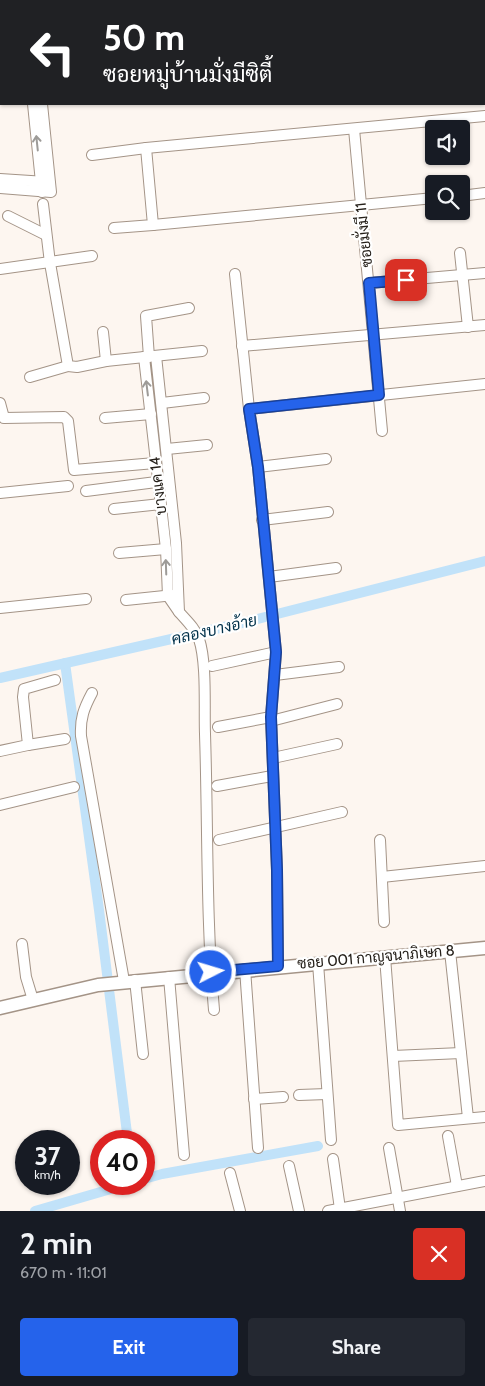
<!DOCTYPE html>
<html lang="en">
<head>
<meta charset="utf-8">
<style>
  body { margin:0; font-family:Cabin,Sarabun,sans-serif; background:#242831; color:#f1f3f6; height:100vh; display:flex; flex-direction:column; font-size:19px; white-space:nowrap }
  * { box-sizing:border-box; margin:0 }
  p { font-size:16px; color:#9ea1a6 }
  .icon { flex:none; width:28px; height:28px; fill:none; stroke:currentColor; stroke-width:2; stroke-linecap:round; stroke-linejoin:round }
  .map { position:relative; height:1211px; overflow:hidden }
  .side { display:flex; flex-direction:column; background:#171b24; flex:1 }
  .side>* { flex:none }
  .hud { position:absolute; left:0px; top:0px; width:485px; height:105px; box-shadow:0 1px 4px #0004; background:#202124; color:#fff; overflow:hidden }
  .buttons { position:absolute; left:425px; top:120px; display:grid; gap:10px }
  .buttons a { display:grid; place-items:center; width:45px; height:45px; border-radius:5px; background:#171b24; box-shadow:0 1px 4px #0004; font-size:25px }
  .speed { position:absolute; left:15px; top:1130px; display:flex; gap:10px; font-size:25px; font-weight:700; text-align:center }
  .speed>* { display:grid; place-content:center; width:65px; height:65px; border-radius:50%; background:#171b24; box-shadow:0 1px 4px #0004; line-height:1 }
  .speed small { font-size:12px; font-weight:400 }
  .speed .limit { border:8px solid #d22; background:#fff; color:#111 }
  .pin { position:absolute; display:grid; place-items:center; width:42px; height:42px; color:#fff; margin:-21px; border-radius:10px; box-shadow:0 2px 8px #0006 }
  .me { position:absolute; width:55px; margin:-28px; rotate:85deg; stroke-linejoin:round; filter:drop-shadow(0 0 4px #0008) }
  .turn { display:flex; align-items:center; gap:18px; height:105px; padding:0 20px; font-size:22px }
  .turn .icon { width:65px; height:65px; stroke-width:2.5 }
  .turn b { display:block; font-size:35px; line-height:42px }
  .round { display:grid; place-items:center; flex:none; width:52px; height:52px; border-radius:5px; background:#242831 }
  .summary { display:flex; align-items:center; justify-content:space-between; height:85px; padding:0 20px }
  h1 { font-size:30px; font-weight:700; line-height:38px }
  .action { display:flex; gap:10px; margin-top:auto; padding:10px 20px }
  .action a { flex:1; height:58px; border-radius:5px; background:#2563eb; color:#fff; font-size:20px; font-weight:700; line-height:58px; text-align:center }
  .action a+a { background:#242831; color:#f1f3f6 }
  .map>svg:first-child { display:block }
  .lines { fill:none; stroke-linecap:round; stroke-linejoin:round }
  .canal { stroke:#c1e2f9; stroke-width:10 }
  .minor-casing { stroke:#a49487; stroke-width:12 }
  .tertiary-casing { stroke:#a49487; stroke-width:15 }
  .minor { stroke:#fff; stroke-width:10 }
  .tertiary { stroke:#fff; stroke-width:12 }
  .oneway { stroke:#9d9b98 }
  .route-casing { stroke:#184099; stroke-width:12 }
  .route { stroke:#2563eb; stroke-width:9 }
  .labels { text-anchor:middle; stroke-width:4.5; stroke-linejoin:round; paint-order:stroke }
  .street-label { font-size:15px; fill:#25201a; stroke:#fff }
  .water-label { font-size:16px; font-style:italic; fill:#01314a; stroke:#fff }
</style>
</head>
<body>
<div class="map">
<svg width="485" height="1211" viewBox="0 0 485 1211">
  <rect width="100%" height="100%" fill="#fdf6f0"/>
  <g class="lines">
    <g class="canal">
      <path d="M 65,663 L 99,910 L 128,1141"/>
      <path d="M 0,678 L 246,622 L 485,561"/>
      <path d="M 144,1179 L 162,1174 L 318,1146"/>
      <path d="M 35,1211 L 128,1184"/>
    </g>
    <defs>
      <g id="minor">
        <path d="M 52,0 L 52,1"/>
        <path d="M 100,0 L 100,1"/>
        <path d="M 185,1 L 212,0"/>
        <path d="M 33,104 L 42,192"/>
        <path d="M 354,129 L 382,431"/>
        <path d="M 92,155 L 146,148 L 485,116"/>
        <path d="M 0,179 L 46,182"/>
        <path d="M 0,188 L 51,192 L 42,104"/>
        <path d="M 461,196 L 485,193"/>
        <path d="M 43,204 L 50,263 L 68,366 L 77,367 L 106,361 L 202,351"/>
        <path d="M 8,216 L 46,235"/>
        <path d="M 153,225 L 434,198"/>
        <path d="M 114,228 L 153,225 L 146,148"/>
        <path d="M 460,253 L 468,327"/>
        <path d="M 0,269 L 92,256"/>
        <path d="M 235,274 L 249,409 L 258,467 L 276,652 L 271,717 L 277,870 L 278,966"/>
        <path d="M 369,283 L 485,273"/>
        <path d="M 103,332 L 106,361"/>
        <path d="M 242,346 L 485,325"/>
        <path d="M 144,357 L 166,549 L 168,596 L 179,612 L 176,543 L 156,356"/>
        <path d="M 149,357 L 146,316 L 189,308"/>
        <path d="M 30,377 L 68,366"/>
        <path d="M 0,403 L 4,418 L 64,417 L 68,421 L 74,470 L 155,463"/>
        <path d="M 162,403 L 204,398"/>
        <path d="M 249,409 L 485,384"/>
        <path d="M 105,418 L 151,414"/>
        <path d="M 167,449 L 207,445"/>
        <path d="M 258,467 L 326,459"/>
        <path d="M 86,491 L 164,481"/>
        <path d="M 0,493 L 68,486"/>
        <path d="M 114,509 L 161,504"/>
        <path d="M 262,520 L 328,512"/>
        <path d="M 119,553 L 166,549"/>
        <path d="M 269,577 L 336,568"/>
        <path d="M 126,600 L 174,595"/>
        <path d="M 0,608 L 86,599"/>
        <path d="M 179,612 C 187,621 195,628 199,639 C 207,663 204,708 205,734 C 208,825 206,919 214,1010"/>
        <path d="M 212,666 L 276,652"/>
        <path d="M 275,675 L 339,667"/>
        <path d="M 92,693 C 84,708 80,718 81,736 L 124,981"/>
        <path d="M 271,721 L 337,704"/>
        <path d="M 218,727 L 271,717"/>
        <path d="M 28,745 L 65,739"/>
        <path d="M 0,751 L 28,745 L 23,697 L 24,689 L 55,680"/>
        <path d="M 273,758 L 337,744"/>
        <path d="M 217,786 L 272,776"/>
        <path d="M 0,805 L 74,787"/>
        <path d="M 219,840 L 342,812"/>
        <path d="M 380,840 L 384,922"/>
        <path d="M 382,877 L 485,866"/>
        <path d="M 22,944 L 26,977 L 33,1000"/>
        <path d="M 450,951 L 468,1118"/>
        <path d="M 385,957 L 398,1125 L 485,1117"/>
        <path d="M 318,963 L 331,1140"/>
        <path d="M 245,969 L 258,1148"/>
        <path d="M 169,977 L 184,1155"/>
        <path d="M 135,980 L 143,1054"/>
        <path d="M 393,1056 L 461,1053"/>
        <path d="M 299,1095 L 327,1094"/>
        <path d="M 254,1099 L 283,1097"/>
        <path d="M 448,1136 L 457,1186"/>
        <path d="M 389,1148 L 400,1211"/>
        <path d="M 333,1159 L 340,1209"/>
        <path d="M 289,1166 L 299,1211"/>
        <path d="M 230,1173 L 240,1211"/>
        <path d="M 328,1211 L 485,1181"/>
      </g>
      <path id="tertiary" d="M 0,1008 L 98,985 L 485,948"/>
    </defs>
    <use href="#minor" class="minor-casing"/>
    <use href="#tertiary" class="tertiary-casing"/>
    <use href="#minor" class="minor"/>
    <use href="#tertiary" class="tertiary"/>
  </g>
  <defs><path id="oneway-shaft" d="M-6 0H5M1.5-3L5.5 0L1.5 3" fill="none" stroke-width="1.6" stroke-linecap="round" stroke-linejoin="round" transform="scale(1.25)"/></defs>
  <g class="oneway">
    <use href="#oneway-shaft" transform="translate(37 143) rotate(-96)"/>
    <use href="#oneway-shaft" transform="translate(147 388) rotate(-97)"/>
    <use href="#oneway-shaft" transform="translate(166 567) rotate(-92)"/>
  </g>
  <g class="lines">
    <defs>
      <path id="route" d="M 211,972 L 278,966 L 277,870 L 271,717 L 276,652 L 258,467 L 249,409 L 379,395 L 369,283 L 406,280"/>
    </defs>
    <use href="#route" class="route-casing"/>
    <use href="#route" class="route"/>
  </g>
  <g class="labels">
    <g class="street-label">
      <text transform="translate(364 235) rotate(-96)" y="5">ซอยมั่งมี 11</text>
      <text transform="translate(158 486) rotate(-97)" y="5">บางแค 14</text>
      <text transform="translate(376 957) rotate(-5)" y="5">ซอย 001 กาญจนาภิเษก 8</text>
    </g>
    <g class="water-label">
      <text transform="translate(214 629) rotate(-13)" y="6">คลองบางอ้าย</text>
    </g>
  </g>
</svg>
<div class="buttons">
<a><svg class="icon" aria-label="sound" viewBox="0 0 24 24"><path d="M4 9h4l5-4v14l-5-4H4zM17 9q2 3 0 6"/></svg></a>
<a><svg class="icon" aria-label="search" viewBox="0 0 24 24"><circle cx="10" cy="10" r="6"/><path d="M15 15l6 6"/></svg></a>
</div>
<div class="speed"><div>37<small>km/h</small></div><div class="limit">40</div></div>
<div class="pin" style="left:406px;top:280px;background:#d93025"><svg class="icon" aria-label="arrive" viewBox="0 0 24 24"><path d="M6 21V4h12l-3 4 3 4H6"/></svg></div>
<svg class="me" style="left:211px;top:972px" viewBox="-20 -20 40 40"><circle r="17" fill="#2563eb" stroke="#fff" stroke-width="3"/><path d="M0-11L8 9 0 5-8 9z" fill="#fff"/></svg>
<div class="hud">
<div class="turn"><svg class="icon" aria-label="left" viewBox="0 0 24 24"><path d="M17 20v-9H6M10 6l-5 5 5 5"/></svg><div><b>50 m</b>ซอยหมู่บ้านมั่งมีซิตี้</div></div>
</div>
</div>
<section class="side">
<div class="summary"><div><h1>2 min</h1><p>670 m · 11:01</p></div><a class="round" style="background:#d93025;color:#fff"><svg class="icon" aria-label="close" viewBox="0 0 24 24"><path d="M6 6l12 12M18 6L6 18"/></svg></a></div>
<div class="action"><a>Exit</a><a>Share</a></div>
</section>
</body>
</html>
